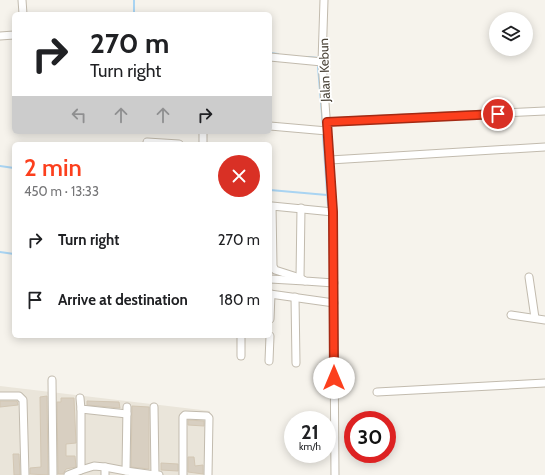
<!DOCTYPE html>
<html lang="en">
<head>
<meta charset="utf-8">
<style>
  body { margin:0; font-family:Cabin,sans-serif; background:#f6f6f6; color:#202124; height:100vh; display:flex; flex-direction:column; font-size:15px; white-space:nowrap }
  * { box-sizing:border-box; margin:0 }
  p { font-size:13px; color:#757577 }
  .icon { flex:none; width:22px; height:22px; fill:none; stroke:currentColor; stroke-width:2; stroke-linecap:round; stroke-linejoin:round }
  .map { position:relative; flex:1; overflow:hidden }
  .details { position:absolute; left:12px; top:142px; width:260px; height:196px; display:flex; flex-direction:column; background:#fff; border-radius:6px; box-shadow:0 2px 10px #0003 }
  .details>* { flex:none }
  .banner { position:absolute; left:12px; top:12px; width:260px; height:122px; border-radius:6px; box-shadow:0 2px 10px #0003; background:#fff; color:#202124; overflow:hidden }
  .buttons { position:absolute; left:489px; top:12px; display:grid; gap:8px }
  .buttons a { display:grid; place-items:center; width:44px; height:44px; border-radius:50%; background:#fff; box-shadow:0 2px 10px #0003; font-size:20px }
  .speed { position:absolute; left:284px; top:411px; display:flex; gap:8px; font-size:20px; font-weight:700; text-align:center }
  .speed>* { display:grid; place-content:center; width:52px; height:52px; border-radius:50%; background:#fff; box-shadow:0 2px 10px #0003; line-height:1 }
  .speed small { font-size:10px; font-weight:400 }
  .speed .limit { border:6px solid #d22; background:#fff; color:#111 }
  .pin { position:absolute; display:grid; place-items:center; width:34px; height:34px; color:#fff; margin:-17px; border:2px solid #fff; border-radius:50%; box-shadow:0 1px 4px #0007 }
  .me { position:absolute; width:44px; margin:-22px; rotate:0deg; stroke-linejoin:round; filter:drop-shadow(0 0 3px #0008) }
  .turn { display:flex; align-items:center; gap:14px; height:84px; padding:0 12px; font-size:18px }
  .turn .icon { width:52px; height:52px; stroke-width:2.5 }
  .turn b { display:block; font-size:28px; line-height:34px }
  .lanes { display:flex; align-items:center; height:38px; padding:0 12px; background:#0003; justify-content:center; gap:20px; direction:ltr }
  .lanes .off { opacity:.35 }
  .round { display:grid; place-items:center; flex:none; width:42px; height:42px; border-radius:21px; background:#f6f6f6 }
  .overview { display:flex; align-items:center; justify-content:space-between; height:68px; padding:0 12px }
  h1 { font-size:24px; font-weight:600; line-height:30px; color:#fc3f1d }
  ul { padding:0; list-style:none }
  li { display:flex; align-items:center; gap:12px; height:60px; padding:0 12px }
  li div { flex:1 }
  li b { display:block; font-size:15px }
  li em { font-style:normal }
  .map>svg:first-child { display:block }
  .residential { fill:#eae5da }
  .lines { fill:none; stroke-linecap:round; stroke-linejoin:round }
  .stream { stroke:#a9d4f2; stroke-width:2 }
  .building { fill:#d8cfc1; stroke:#d3c7b4 }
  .minor-casing { stroke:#c2bbae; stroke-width:9 }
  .minor { stroke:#fff; stroke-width:7 }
  .route-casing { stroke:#a42913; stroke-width:10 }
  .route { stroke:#fc3f1d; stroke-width:7 }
  .labels { text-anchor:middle; stroke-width:3.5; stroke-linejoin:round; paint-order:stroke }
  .street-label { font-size:13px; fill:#4b4439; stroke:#fff }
</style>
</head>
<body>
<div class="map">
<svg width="545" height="475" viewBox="0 0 545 475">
  <rect width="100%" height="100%" fill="#f6f3ec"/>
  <path class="residential" d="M 0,386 L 210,411 L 209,475 L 0,475 Z"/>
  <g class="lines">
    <g class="stream">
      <path d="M 134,14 L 134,0"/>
      <path d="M 270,53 L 278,54"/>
      <path d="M 308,57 L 319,58"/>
      <path d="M 318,67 L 323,126"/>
      <path d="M 323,136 L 328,206"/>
      <path d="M 0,166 L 14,168"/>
      <path d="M 270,190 L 327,195"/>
      <path d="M 329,217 L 330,244"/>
      <path d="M 0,252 L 14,254"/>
    </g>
  </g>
  <g class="building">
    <path d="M 47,396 L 48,475 L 30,474 L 30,468 L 41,467 L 40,397 Z"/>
    <path d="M 61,398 L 74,398 L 76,443 L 66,444 L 66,456 L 75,456 L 76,467 L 66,469 L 63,474 L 58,474 L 57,402 L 61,402 Z"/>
    <path d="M 0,401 L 17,401 L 18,405 L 0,407 Z"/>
    <path d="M 87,401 L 119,402 L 120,408 L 87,405 Z"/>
    <path d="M 132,406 L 149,407 L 149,469 L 131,467 Z"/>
    <path d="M 188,420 L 204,421 L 204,426 L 188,425 Z"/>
    <path d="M 13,454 L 19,454 L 20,475 L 14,475 Z"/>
    <path d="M 188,457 L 194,457 L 195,466 L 203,465 L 203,474 L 188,472 Z"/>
    <path d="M 161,463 L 178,464 L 178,471 L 161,470 Z"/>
  </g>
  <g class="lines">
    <defs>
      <g id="minor">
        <path d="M 22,0 L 23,14"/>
        <path d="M 324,0 L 322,62 L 333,212 L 335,475"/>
        <path d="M 0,36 L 14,35"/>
        <path d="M 270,57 L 322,62"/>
        <path d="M 327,122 L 545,111"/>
        <path d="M 270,126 L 327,131"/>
        <path d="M 203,132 L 203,144"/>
        <path d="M 147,142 L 179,144"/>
        <path d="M 330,160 L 545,147"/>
        <path d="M 333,212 L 272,206 L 273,266 L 275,270 L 300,278 L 305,281 L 334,283"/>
        <path d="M 529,277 L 535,318"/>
        <path d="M 300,278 L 301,208"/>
        <path d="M 270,279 L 305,281"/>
        <path d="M 270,294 L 334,303"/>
        <path d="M 295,297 L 296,363"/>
        <path d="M 511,315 L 545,320"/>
        <path d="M 270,319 L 271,294"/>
        <path d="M 241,356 L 241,336"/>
        <path d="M 269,361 L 270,336"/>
        <path d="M 52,380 L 53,475"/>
        <path d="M 377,392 L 545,383"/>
        <path d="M 0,396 L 19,396 L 23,400 L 25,475"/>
        <path d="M 80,398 L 81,409 L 127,414"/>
        <path d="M 127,407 L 126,471 L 155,475"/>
        <path d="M 154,407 L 155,475 L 159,475"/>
        <path d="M 81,409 L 81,470 L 94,466 L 105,467 L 105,475"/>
        <path d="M 105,467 L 126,471"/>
        <path d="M 68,475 L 81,470"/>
        <path d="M 183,475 L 183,417 L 185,415 L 207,416 L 209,418 L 208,475"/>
      </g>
    </defs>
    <use href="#minor" class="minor-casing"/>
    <use href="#minor" class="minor"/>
  </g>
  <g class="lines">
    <defs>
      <path id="route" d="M 334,378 L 333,212 L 327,122 L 498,114"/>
    </defs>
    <use href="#route" class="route-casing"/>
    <use href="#route" class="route"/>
  </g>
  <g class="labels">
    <g class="street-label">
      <text transform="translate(324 70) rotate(-92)" y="5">Jalan Kebun</text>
    </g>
  </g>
</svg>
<div class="buttons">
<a><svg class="icon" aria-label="layers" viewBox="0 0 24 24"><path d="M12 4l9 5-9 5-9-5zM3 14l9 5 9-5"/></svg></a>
</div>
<div class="speed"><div>21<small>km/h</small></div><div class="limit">30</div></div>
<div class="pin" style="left:498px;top:114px;background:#d93025"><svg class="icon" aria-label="arrive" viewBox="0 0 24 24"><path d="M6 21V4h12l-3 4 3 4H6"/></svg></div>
<svg class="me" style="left:334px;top:378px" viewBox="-20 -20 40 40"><circle r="19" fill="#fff"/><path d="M0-13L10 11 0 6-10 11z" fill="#fc3f1d"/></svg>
<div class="banner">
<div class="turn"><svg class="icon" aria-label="right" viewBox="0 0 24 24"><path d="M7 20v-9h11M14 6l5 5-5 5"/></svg><div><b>270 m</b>Turn right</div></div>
<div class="lanes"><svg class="icon off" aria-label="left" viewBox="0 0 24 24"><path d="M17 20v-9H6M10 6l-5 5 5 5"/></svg><svg class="icon off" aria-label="ahead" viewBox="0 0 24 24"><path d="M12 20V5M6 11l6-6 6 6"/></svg><svg class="icon off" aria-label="ahead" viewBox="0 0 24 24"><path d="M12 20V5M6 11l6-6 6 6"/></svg><svg class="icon" aria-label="right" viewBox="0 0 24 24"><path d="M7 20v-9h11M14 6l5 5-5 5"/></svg></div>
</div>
<section class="details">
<div class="overview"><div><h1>2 min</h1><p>450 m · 13:33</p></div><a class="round" style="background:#d93025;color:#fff"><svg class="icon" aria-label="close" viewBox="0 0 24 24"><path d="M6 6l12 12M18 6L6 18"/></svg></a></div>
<ul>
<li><svg class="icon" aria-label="right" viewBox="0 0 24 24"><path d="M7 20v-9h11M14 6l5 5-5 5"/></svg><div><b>Turn right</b></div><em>270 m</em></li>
<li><svg class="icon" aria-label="arrive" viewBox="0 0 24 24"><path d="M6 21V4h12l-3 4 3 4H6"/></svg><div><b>Arrive at destination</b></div><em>180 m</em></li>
</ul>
</section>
</div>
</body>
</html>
